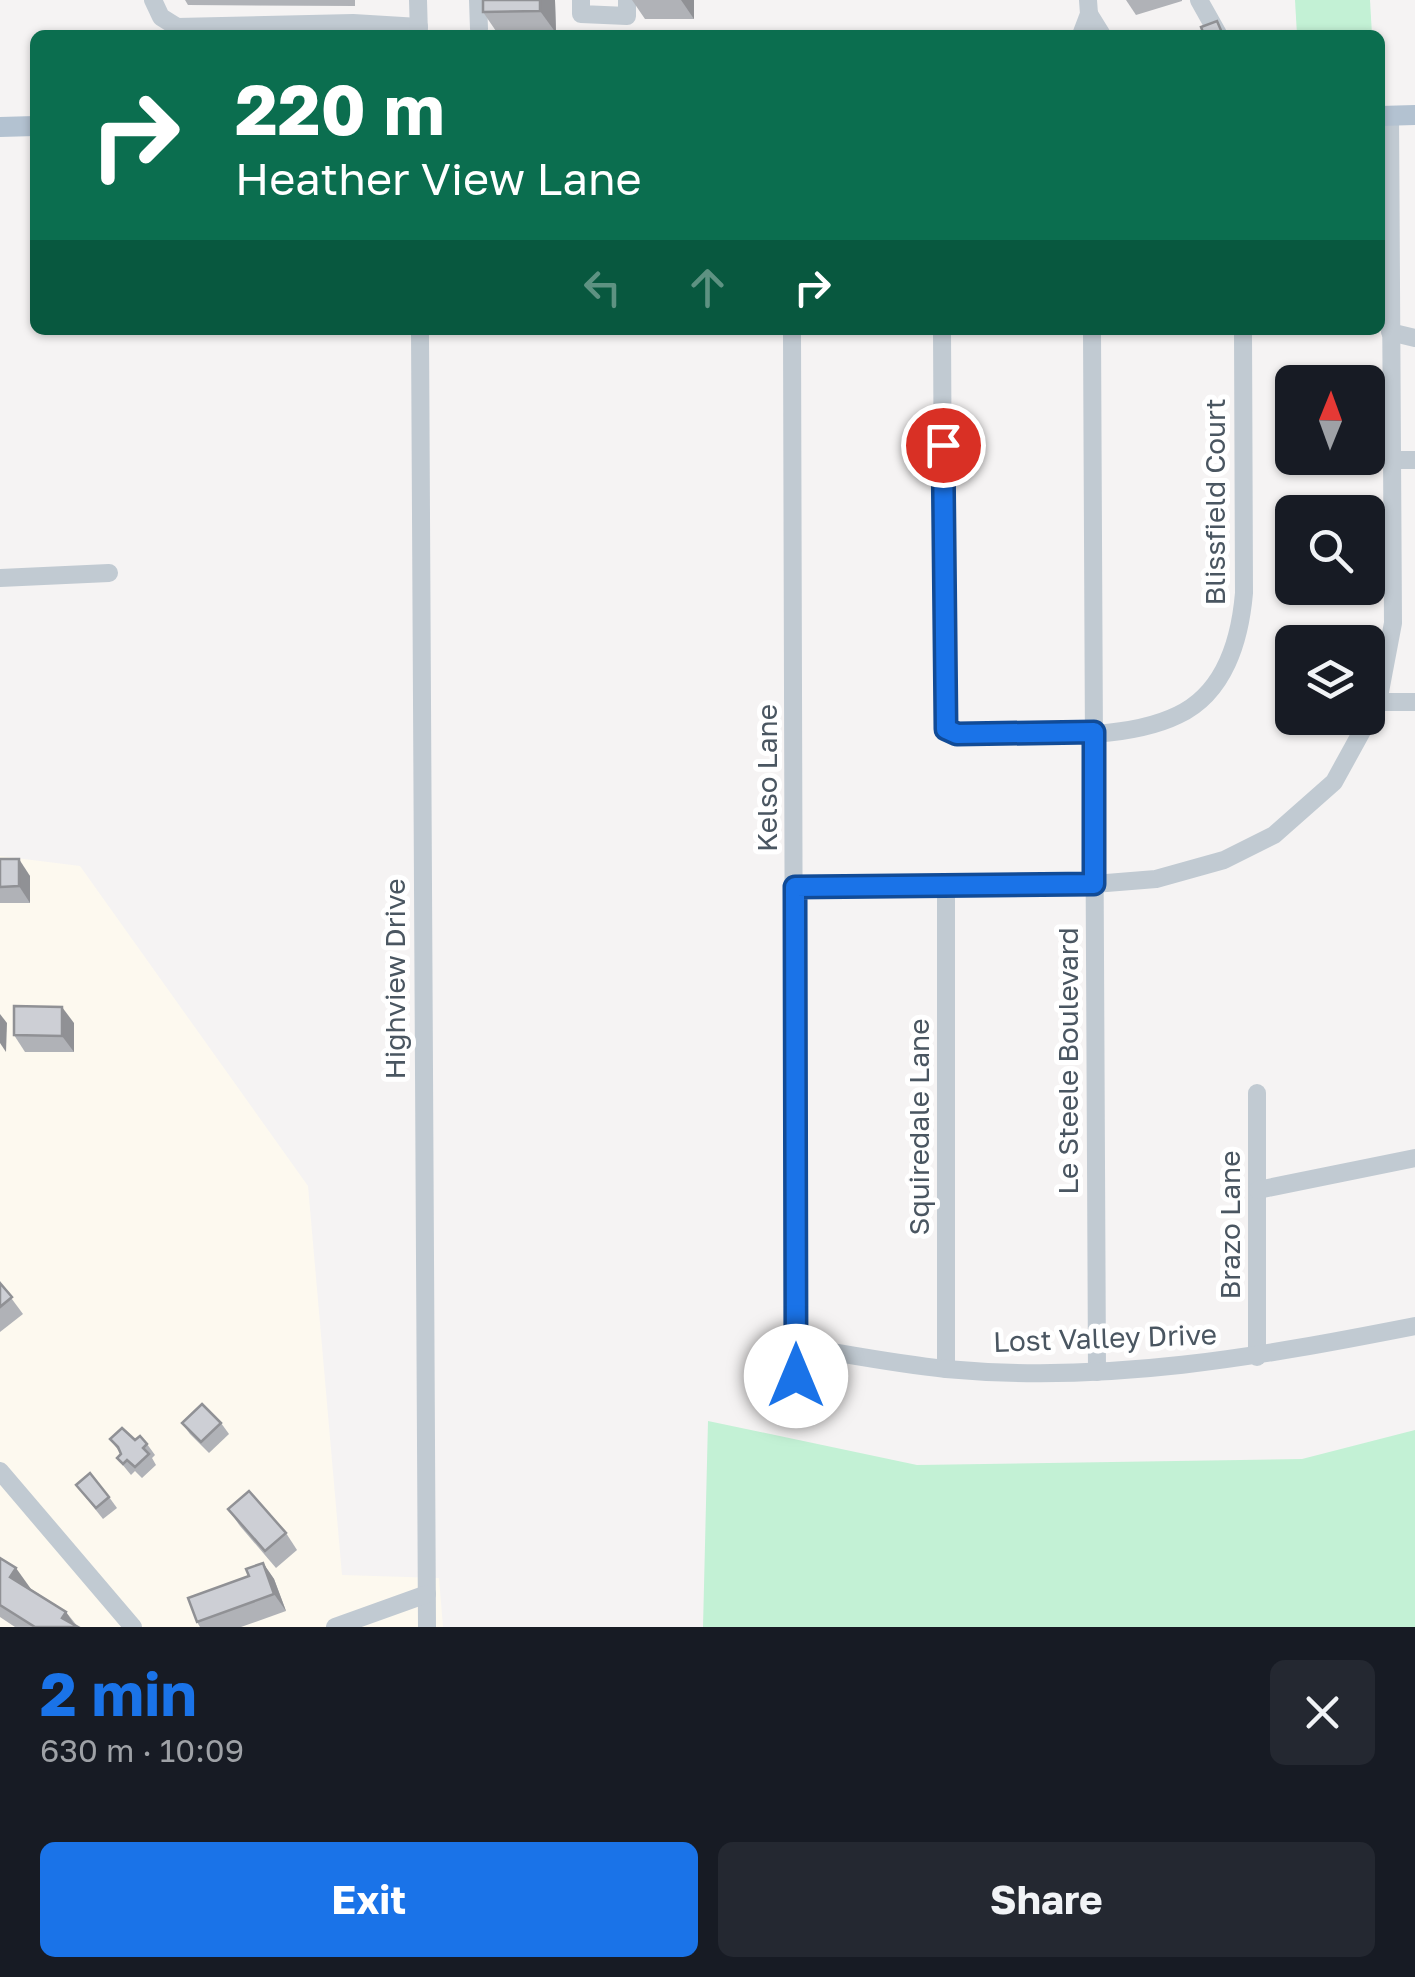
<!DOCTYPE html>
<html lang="en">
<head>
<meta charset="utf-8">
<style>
  body { margin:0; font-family:"Golos Text",sans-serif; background:#242831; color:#f1f3f6; height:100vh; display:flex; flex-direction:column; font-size:38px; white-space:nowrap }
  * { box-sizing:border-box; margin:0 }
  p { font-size:32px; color:#9ea1a6 }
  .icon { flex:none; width:55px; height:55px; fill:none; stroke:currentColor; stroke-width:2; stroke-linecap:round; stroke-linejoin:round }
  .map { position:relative; height:1627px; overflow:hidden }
  .panel { display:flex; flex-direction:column; background:#171b24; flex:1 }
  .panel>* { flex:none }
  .top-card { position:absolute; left:30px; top:30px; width:1355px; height:305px; border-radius:15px; box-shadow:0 2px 8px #0004; background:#0b6e4f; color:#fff; overflow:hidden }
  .needle { width:65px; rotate:1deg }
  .buttons { position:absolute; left:1275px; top:365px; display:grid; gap:20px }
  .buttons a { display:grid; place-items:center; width:110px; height:110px; border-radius:15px; background:#171b24; box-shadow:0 2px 8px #0004; font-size:50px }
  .pin { position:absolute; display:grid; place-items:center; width:85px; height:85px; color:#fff; margin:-42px; border:5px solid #fff; border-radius:50%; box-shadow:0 2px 10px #0007 }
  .me { position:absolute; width:110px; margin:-55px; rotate:0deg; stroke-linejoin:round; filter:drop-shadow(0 0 8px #0008) }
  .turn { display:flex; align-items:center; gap:35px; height:210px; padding:0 40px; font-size:45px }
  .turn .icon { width:130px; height:130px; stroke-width:2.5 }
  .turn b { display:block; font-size:70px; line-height:85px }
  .lanes { display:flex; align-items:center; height:95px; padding:0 40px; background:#0003; justify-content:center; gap:50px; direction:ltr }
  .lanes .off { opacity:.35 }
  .round { display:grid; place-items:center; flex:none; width:105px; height:105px; border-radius:15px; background:#242831 }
  .overview { display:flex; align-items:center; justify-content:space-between; height:170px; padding:0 40px }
  h1 { font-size:60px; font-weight:700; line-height:75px; color:#1a73e8 }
  .cta { display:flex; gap:20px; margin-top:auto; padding:20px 40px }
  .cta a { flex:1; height:115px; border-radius:15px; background:#1a73e8; color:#fff; font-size:40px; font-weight:700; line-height:115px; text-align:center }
  .cta a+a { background:#242831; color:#f1f3f6 }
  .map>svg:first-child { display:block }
  .commercial { fill:#fdf9ef }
  .green { fill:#c3f1d5 }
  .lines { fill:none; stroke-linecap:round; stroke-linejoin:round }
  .minor { stroke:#c1cad2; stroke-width:18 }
  .major { stroke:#b3c2d1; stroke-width:20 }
  .wall { fill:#b0b2b7 }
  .shaded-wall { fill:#909195 }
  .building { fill:#cdcfd5; stroke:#909195; stroke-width:2.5 }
  .route-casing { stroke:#114b97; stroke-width:25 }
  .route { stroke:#1a73e8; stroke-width:18 }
  .labels { text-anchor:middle; stroke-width:10; stroke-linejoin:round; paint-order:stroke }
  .street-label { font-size:28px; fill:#4a5661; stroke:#fff }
</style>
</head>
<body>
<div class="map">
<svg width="1415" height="1627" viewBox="0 0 1415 1627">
  <rect width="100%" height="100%" fill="#f5f3f3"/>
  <path class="commercial" d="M 0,856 L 80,866 L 308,1186 L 342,1575 L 439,1578 L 443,1627 L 0,1627 Z"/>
  <g class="green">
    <path d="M 1295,0 L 1370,0 L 1372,35 L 1297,35 Z"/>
    <path d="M 708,1421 L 917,1465 L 1302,1459 L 1415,1430 L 1415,1627 L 703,1627 Z"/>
  </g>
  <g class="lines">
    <g class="minor">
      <path d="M 153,0 L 161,17 L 177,27 L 353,23 L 419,27"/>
      <path d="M 418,0 L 419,35"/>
      <path d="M 478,0 L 479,29"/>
      <path d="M 581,0 L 581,14 L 627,16 L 627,0"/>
      <path d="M 1199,0 L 1218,34"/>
      <path d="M 1089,14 L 1102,35"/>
      <path d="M 1081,35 L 1089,14 L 1088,0"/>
      <path d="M 420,330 L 427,1627"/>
      <path d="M 792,330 L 795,1406"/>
      <path d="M 942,330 L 944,715 L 946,729 L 957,734 C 1023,733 1119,744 1178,715 C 1225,693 1240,639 1244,593 L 1243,330"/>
      <path d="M 1092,330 L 1097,1372"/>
      <path d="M 1390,332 L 1415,338"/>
      <path d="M 1392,460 L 1415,460"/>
      <path d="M 0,578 L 109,573"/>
      <path d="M 1378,702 L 1415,702"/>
      <path d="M 946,885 L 946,1369"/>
      <path d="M 795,887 L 1094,884 L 1156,879 L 1224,860 L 1274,835 L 1334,782 L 1378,702 L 1393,623 L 1390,116"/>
      <path d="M 1257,1093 L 1257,1357"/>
      <path d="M 1258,1190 L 1415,1158"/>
      <path d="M 796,1346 C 846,1354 896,1364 946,1369 C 1109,1384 1257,1357 1415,1326"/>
      <path d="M 0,1471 L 133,1627"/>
      <path d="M 335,1627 L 427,1594"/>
    </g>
    <g class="major">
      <path d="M 1380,116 L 1415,115"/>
      <path d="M 0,127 L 35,126"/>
    </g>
  </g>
  <g class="wall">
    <path d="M 185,0 L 355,0 L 355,6 L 188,5 Z"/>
    <path d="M 555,0 L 556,33 L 498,34 L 483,12 Z"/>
    <path d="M 632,0 L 694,0 L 694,19 L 645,19 Z"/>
    <path d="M 1126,0 L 1182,0 L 1182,1 L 1136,15 Z"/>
    <path d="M 0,859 L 30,876 L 30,903 L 0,903 Z"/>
    <path d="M 74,1023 L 74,1052 L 25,1052 L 14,1035 Z"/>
    <path d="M 0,1283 L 23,1314 L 0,1332 Z"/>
    <path d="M 182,1423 L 221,1423 L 229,1434 L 209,1453 L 190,1434 Z"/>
    <path d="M 110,1439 L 135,1440 L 147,1444 L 155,1455 L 152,1458 L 156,1465 L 142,1478 L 135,1471 L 131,1475 L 117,1458 L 121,1454 Z"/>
    <path d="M 76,1485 L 109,1497 L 117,1508 L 103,1519 Z"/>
    <path d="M 228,1509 L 286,1533 L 297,1550 L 276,1568 L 240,1526 Z"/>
    <path d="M 0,1558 L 31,1589 L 66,1612 L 78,1627 L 15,1627 L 0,1617 Z"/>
    <path d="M 263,1563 L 274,1579 L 286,1611 L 241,1627 L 200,1627 L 197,1622 Z"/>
  </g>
  <g class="shaded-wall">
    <path d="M 540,0 L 555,0 L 556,33 L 540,11 Z"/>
    <path d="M 681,0 L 694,0 L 694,19 Z"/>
    <path d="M 19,859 L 30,876 L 30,903 L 19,886 Z"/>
    <path d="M 62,1007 L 74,1023 L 74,1052 L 62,1036 Z"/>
    <path d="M 0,1014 L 7,1023 L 6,1052 L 0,1043 Z"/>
    <path d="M 263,1563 L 274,1579 L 286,1611 L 274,1594 Z"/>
    <path d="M 16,1568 L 31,1589 L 10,1577 Z"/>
    <path d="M 66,1612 L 76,1627 L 62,1618 Z"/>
  </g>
  <g class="building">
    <path d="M 483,0 L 540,0 L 540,11 L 483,12 Z"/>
    <path d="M 1217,21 L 1223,35 L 1204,35 L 1201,27 Z"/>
    <path d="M 0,859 L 19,859 L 19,886 L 0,887 Z"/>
    <path d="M 14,1006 L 62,1007 L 62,1036 L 14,1035 Z"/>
    <path d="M 0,1283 L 12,1297 L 0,1307 Z"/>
    <path d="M 202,1404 L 221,1423 L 201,1442 L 182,1423 Z"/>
    <path d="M 122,1428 L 135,1440 L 140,1436 L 147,1444 L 143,1448 L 149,1454 L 135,1467 L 127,1460 L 123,1464 L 117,1458 L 121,1454 L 118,1447 L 110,1439 Z"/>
    <path d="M 90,1473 L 109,1497 L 96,1508 L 76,1485 Z"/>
    <path d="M 249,1491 L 286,1533 L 265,1551 L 228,1509 Z"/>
    <path d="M 0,1558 L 16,1568 L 10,1577 L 66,1612 L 62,1618 L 78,1627 L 35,1627 L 0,1605 Z"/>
    <path d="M 263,1563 L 274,1594 L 197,1622 L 188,1598 L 249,1576 L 246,1569 Z"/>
  </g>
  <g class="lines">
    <defs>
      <path id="route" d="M 796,1376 L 795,887 L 1094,884 L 1094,732 L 957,734 L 946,729 L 943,445"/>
    </defs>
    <use href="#route" class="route-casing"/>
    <use href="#route" class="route"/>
  </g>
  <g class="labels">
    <g class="street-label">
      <text transform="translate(1215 502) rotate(-90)" y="10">Blissfield Court</text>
      <text transform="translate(767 778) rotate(-90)" y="10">Kelso Lane</text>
      <text transform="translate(395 979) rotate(-90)" y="10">Highview Drive</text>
      <text transform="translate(1068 1061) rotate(-90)" y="10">Le Steele Boulevard</text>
      <text transform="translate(919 1127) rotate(-90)" y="10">Squiredale Lane</text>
      <text transform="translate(1230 1225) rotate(-90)" y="10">Brazo Lane</text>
      <text transform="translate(1105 1338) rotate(-2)" y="10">Lost Valley Drive</text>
    </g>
  </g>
</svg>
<div class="buttons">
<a><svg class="needle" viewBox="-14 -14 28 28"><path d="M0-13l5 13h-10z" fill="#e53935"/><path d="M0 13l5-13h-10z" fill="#9ea1a6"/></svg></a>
<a><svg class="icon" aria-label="search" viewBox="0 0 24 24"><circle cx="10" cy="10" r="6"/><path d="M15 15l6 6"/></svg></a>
<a><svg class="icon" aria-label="layers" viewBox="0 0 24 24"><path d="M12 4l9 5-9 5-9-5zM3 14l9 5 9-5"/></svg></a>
</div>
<div class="pin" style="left:943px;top:445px;background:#d93025"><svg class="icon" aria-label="arrive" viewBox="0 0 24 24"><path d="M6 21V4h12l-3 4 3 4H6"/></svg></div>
<svg class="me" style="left:796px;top:1376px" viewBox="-20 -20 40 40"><circle r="19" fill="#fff"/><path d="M0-13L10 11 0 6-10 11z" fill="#1a73e8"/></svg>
<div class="top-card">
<div class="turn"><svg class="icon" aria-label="right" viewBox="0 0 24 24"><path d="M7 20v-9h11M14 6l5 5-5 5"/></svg><div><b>220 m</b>Heather View Lane</div></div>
<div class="lanes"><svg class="icon off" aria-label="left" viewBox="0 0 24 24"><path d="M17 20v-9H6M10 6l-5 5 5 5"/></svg><svg class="icon off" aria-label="ahead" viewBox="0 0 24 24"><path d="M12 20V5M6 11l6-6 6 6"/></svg><svg class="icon" aria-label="right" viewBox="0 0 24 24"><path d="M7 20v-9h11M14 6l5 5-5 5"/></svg></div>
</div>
</div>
<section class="panel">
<div class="overview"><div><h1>2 min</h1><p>630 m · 10:09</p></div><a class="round"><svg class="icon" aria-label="close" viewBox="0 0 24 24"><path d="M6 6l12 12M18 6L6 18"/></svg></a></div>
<div class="cta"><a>Exit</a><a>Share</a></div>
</section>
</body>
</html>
